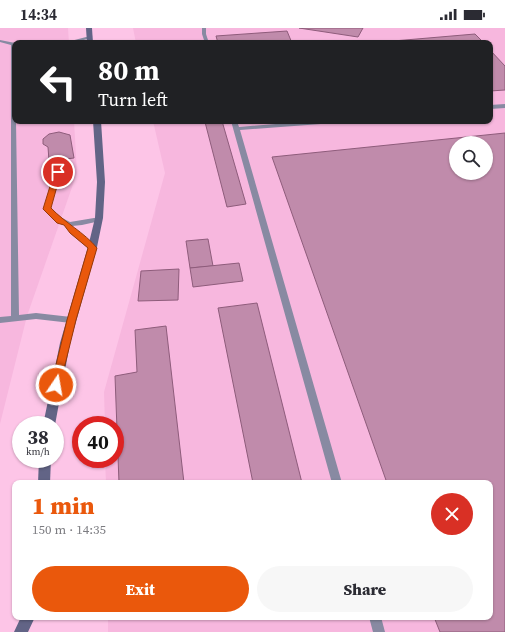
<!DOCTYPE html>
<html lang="en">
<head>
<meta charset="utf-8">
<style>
  body { margin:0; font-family:"Source Serif 4",serif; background:#f7f7f7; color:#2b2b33; height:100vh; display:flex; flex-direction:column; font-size:15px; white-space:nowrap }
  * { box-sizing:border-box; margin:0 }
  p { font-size:13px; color:#7c7c81 }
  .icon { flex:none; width:22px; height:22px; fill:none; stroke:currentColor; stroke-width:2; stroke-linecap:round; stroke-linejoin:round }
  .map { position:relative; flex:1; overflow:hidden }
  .panel { position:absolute; left:12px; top:452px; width:481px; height:140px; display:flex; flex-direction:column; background:#fff; border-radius:8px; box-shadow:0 1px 3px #0004 }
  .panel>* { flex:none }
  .guide { position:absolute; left:12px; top:12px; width:481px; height:84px; border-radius:8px; box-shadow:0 1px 3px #0004; background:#202124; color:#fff; overflow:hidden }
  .buttons { position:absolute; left:449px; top:108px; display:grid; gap:8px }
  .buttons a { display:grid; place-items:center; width:44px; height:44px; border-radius:50%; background:#fff; box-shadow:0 1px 3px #0004; font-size:20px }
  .speed { position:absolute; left:12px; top:388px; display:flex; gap:8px; font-size:20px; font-weight:700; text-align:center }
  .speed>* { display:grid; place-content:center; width:52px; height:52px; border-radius:50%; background:#fff; box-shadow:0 1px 3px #0004; line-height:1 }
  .speed small { font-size:10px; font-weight:400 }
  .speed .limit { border:6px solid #d22; background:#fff; color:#111 }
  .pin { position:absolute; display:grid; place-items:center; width:34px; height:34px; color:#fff; margin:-17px; border:2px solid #fff; border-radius:50%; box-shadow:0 1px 4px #0007 }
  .me { position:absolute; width:44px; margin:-22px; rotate:12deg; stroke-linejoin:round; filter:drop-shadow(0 0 3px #0008) }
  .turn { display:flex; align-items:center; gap:14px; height:84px; padding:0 20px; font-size:18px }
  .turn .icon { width:52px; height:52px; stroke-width:2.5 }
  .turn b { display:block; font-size:28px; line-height:34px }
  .round { display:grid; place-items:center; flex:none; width:42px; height:42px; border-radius:21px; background:#f7f7f7 }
  .headline { display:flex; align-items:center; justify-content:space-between; height:68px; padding:0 20px }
  h1 { font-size:24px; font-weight:800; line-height:30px; color:#ea580c }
  .action { display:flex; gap:8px; margin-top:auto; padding:8px 20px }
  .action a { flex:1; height:46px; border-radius:24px; background:#ea580c; color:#fff; font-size:16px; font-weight:800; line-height:46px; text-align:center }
  .action a+a { background:#f7f7f7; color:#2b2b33 }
  .status { display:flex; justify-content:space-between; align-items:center; height:28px; padding:0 20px; background:#fff; direction:ltr }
  .status svg { height:11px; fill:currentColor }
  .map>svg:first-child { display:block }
  .built { fill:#f7b7de; fill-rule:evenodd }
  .building { fill:#c08bab; stroke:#8e5c7b; fill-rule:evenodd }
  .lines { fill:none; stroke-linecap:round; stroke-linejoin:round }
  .lane { fill:#888aa2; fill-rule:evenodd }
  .secondary { fill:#626486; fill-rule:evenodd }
  .route { fill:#ea580c; stroke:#983908 }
</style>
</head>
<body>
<div class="status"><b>14:34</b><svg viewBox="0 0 49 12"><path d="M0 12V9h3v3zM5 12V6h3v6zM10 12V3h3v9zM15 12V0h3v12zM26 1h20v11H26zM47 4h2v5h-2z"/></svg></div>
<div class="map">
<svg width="505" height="604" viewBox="0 0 505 604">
  <rect width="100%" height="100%" fill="#fdc5e7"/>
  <g class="built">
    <path d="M 0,0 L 68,0 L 69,15 L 15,15 L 15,93 L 74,93 L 77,145 L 27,288 L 0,396 Z"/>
    <path d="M 133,0 L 505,0 L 505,604 L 108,604 L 108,589 L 490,589 L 490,455 L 106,455 L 105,431 L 115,431 L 115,397 L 105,397 L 104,364 L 165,145 L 153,93 L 490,93 L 490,15 L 136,15 ZM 456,115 L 486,115 L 486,145 L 456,145 Z"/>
  </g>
  <g class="building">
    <path d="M 299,0 L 363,0 L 358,9 Z"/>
    <path d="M 287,3 L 292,15 L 218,15 L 216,8 Z"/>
    <path d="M 475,6 L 484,15 L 370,15 Z"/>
    <path d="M 490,22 L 505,38 L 505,62 L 490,63 Z"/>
    <path d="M 222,93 L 246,176 L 227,179 L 205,94 Z"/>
    <path d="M 59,104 L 70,107 L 74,130 L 49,133 L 48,119 L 43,116 L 43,111 L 49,106 Z"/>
    <path d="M 505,105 L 505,604 L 440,604 L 434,589 L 490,589 L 490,455 L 387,455 L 272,129 ZM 456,115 L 486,115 L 486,145 L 456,145 Z"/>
    <path d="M 208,211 L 213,238 L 190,240 L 186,213 Z"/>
    <path d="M 239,235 L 243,253 L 193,259 L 190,240 Z"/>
    <path d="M 179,241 L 178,272 L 138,273 L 141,243 Z"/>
    <path d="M 257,275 L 302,455 L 253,455 L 218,280 Z"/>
    <path d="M 166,298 L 184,455 L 119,455 L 115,348 L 137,344 L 135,302 Z"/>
  </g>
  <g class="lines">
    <g class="lane">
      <path d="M 202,0 L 206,0 L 206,6 L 209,15 L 205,15 L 202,6 Z"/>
      <path d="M 90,8 L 92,9 L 92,10 L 71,15 L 63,15 Z"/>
      <path d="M 0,12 L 15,15 L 15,93 L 16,93 L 19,287 L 36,285 L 71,289 L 75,292 L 71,295 L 36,291 L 0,295 L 0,289 L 11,288 L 11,17 L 0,14 Z"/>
      <path d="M 505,76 L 505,80 L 490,81 L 490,77 Z"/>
      <path d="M 231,93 L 237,93 L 239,99 L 313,93 L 337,93 L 334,95 L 240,102 L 342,455 L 332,455 Z"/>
      <path d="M 61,129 L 64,131 L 50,181 L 62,190 L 70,194 L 100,189 L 100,193 L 82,197 L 72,198 L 75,202 L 96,218 L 97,220 L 96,222 L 90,222 L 71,206 L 64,197 L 51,189 L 44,181 L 58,131 Z"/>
      <path d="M 369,589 L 381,589 L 385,604 L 373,604 Z"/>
    </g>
    <g class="secondary">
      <path d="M 86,0 L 92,0 L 93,15 L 87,15 Z"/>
      <path d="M 93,93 L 101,93 L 105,154 L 103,190 L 97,219 L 70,315 L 55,397 L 43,397 L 60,315 L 88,219 L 95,190 L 97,154 Z"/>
      <path d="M 39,431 L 51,431 L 50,455 L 38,455 Z"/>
      <path d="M 21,589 L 35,589 L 28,604 L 14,604 Z"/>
    </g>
  </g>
  <path class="route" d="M 55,142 L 58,142 L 61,144 L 51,180 C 64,194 85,205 97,220 L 76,292 L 60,357 L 59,359 L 52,359 L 51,357 L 67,292 L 88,220 L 70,205 L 64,197 L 57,195 L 43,181 Z"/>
</svg>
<div class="buttons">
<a><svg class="icon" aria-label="search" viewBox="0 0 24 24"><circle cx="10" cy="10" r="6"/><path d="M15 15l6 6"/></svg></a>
</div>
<div class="speed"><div>38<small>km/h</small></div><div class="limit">40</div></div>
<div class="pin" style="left:58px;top:144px;background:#d93025"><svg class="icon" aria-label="arrive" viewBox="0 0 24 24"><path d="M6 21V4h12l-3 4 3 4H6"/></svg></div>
<svg class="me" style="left:56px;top:357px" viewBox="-20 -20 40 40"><circle r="17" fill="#ea580c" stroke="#fff" stroke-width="3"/><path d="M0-11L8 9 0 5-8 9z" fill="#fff"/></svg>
<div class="guide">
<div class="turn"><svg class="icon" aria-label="left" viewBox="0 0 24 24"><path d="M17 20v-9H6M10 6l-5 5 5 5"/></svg><div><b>80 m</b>Turn left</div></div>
</div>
<section class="panel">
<div class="headline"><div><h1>1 min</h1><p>150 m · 14:35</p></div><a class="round" style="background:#d93025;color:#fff"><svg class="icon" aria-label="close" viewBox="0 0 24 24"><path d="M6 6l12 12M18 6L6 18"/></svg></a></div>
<div class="action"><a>Exit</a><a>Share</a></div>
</section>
</div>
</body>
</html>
